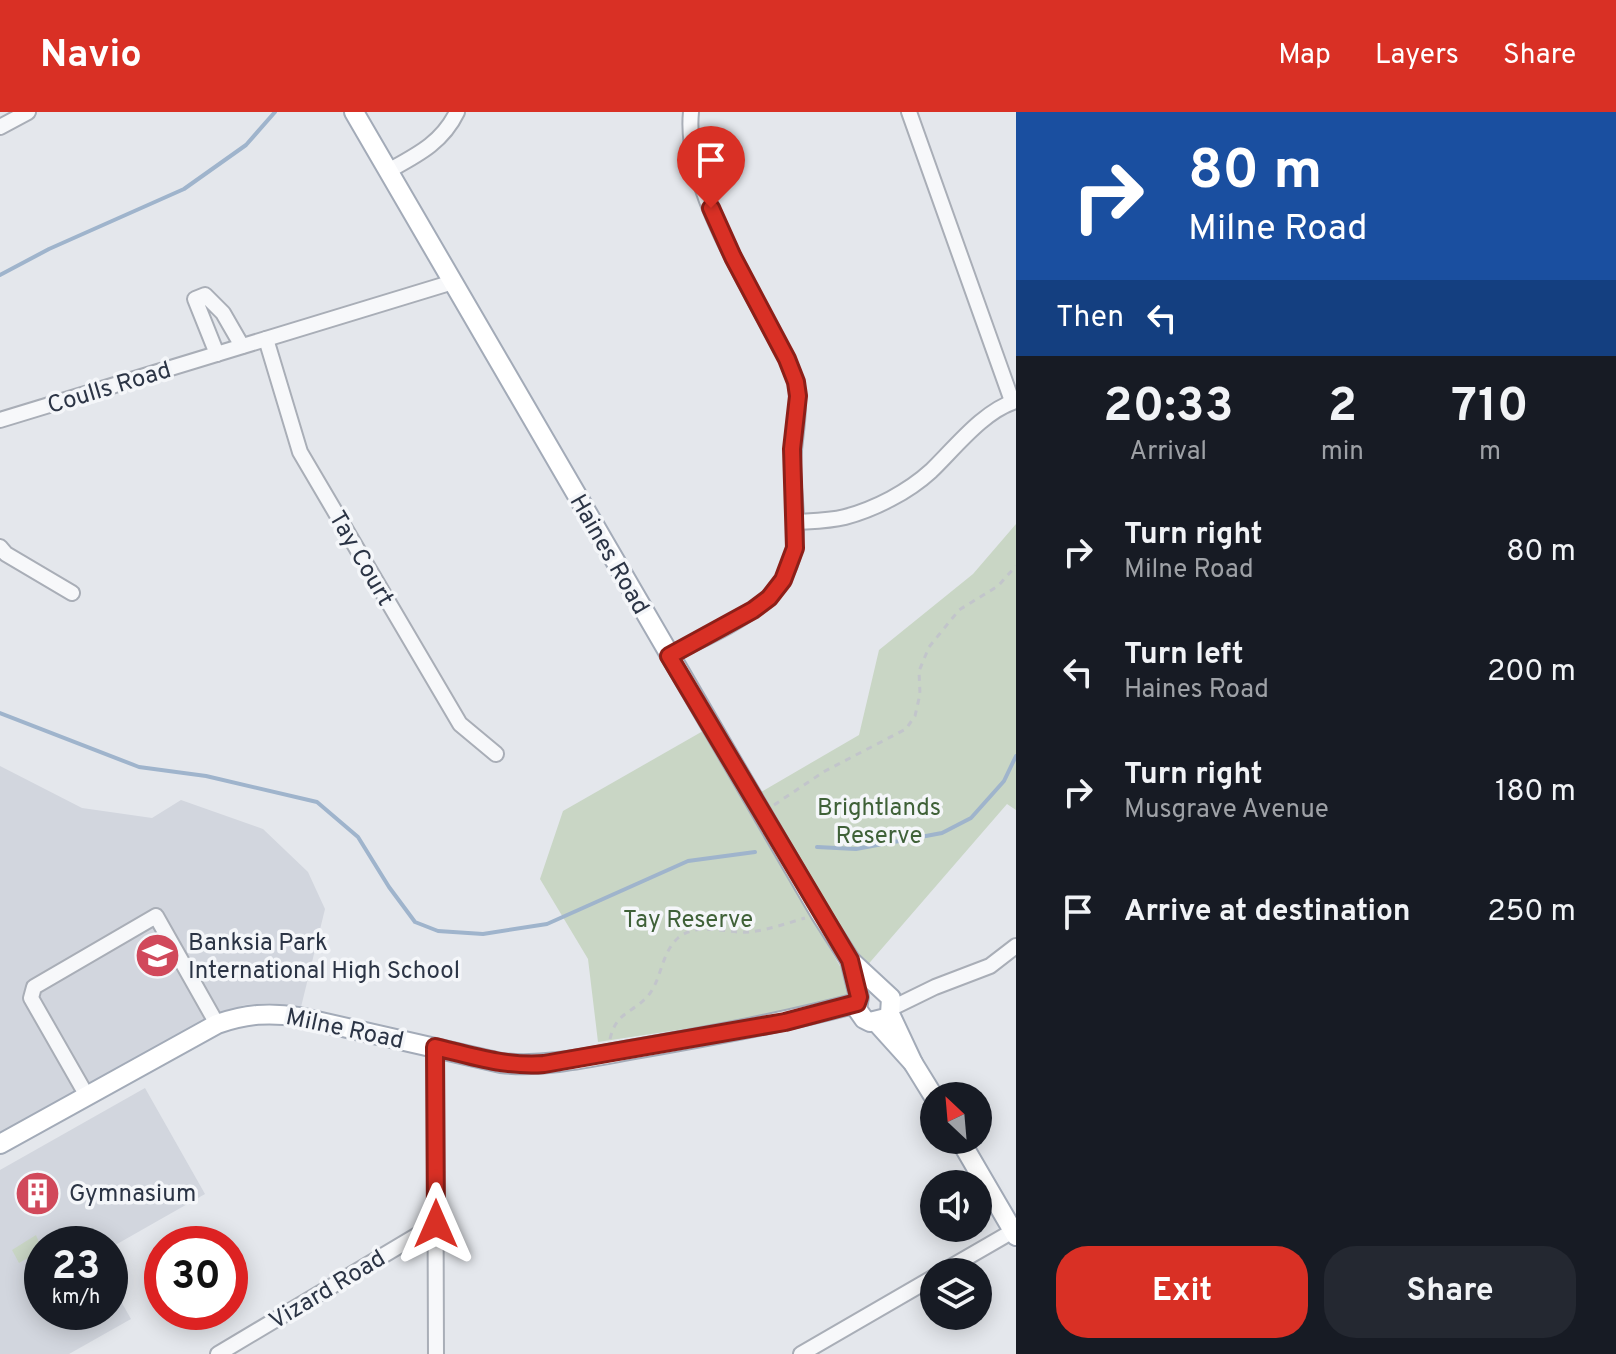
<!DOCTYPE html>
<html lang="en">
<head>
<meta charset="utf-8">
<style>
  body { margin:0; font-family:Overpass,sans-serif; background:#242831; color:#f1f3f6; height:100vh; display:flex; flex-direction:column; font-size:30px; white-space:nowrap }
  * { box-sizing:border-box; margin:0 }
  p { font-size:26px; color:#9ea1a6 }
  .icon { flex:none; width:44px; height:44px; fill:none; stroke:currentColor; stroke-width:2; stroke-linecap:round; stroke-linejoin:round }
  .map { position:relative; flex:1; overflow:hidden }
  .sheet { display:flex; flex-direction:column; background:#171b24; width:600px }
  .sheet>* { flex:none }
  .guide { background:#1a4fa0; color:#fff; overflow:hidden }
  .needle { width:52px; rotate:334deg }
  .controls { position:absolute; left:920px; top:970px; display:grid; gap:16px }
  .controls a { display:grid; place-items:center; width:72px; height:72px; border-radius:50%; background:#171b24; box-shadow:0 4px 20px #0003; font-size:40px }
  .speed { position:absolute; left:24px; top:1114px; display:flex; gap:16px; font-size:40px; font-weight:700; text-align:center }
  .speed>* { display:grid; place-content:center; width:104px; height:104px; border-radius:50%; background:#171b24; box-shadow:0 4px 20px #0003; line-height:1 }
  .speed small { font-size:20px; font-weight:400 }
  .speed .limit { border:12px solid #d22; background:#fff; color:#111 }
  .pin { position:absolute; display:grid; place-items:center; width:68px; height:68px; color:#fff; margin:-82px -34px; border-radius:50% 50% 50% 0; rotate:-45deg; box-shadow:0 0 8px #0007 }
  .pin .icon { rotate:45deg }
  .me { position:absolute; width:88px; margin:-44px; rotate:0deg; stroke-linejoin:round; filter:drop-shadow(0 0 6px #0008) }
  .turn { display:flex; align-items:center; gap:28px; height:168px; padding:0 40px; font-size:36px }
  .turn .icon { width:104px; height:104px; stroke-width:2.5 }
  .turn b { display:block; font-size:56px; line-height:68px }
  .then { display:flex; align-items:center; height:76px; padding:0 40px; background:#0003; gap:16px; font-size:30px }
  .eta { display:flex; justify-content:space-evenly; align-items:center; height:136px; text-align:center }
  .eta b { font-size:48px; font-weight:700; line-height:56px }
  .action { display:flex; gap:16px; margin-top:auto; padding:16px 40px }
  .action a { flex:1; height:92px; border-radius:32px; background:#d93025; color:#fff; font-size:32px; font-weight:700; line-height:92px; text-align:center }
  .action a+a { background:#242831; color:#f1f3f6 }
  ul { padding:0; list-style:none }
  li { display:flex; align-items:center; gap:24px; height:120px; padding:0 40px }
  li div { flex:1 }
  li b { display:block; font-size:30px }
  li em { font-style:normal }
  header { display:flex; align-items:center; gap:48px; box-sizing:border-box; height:112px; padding:0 40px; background:#d93025; color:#fff }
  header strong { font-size:38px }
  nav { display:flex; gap:44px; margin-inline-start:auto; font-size:28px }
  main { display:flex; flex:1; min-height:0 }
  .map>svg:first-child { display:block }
  .built { fill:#d2d6de }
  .green { fill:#c9d6c5 }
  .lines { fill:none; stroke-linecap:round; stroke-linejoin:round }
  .stream { stroke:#9fb4cc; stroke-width:4 }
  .minor-casing { stroke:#a9aeb7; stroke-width:18 }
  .major-casing { stroke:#a3abb8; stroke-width:22 }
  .path { stroke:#c2c5cb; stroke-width:3; stroke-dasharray:6 6; stroke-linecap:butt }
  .minor { stroke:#f7f8fa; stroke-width:14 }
  .major { stroke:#fff; stroke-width:18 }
  .route-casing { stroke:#8d1f18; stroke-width:20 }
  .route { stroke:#d93025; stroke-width:14 }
  .labels { text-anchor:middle; stroke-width:7; stroke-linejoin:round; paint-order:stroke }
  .street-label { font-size:24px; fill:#2b3445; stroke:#f4f6f9 }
  .park-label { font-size:24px; fill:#3f6138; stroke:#f4f6f9 }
  .poi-label { font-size:24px; fill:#2b3445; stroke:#f4f6f9; text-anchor:start }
</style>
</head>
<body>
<header>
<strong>Navio</strong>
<nav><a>Map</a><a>Layers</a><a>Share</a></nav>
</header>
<main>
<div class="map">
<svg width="1016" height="1242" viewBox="0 0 1016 1242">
  <rect width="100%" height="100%" fill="#e4e7ec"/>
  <g class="built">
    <path d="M 0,654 L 82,696 L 152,706 L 181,688 L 263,717 L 308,760 L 325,797 L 301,895 L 269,891 L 244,893 L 225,901 L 0,1024 Z"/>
    <path d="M 145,976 L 205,1082 L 110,1136 L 110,1132 L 42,1132 L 42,1200 L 110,1200 L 110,1170 L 131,1207 L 69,1242 L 0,1242 L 0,1058 Z"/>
  </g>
  <g class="green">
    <path d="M 1016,412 L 1016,698 L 1007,692 L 865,856 L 761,680 L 859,623 L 879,538 L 973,462 Z"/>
    <path d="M 703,619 L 848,868 L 851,879 L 846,889 L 836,894 L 598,930 L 588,847 L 540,767 L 563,699 Z"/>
    <path d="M 36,1123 L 42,1138 L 19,1151 L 12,1138 Z"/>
  </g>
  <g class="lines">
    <g class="stream">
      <path d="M 0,163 L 49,137 L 184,77 L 246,33 L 275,0"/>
      <path d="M 0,601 L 139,655 L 206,664 L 317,690 L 358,725 L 389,775 L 415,810 L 438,819 L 483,822 L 547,812 L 688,749 L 755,740"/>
      <path d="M 817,735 L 856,737 L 942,721 L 971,706 L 1004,669 L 1016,644"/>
    </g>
    <defs>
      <g id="minor">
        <path d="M 909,0 L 1012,289"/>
        <path d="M 0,15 L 28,0"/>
        <path d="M 388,59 C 417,43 442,31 457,0"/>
        <path d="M 266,227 L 300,340 L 460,612 L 496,642"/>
        <path d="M 217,242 L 195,187 L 205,183 L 223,201 L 242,234"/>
        <path d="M 0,308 L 453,170"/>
        <path d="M 796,410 C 812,409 829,409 845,405 C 875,397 908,380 931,359 C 955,336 983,299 1016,289"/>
        <path d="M 0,435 L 6,442 L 72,481"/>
        <path d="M 669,544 C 715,519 784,497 794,438 C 799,413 794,385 793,360 C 792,331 803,297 795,269 C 790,249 778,232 769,214 C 738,157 684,66 691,0"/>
        <path d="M 892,896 L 935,875 L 990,854 L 1016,834"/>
        <path d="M 435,935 L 436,1242"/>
        <path d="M 87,984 L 31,886 L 34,875 L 156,804 L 217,912"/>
        <path d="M 942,1160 L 1013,1119"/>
        <path d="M 218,1242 L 436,1112"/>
        <path d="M 801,1242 L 934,1165"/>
      </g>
      <g id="major">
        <path d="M 354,0 L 820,801 L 850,848 L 891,886 L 890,902 L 913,951"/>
        <path d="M 850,848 L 859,885 L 857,897 L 864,907 L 870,910 L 886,906"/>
        <path d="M 876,910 L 913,951 L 934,985"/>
        <path d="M 960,1028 L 1016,1124"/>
        <path d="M 0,1032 L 217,912 C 246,902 269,900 299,905 L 501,951 C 547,956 595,944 641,936 C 714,923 786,910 857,891"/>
      </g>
    </defs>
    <use href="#minor" class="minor-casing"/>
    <use href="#major" class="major-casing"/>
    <g class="path">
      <path d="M 774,693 L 825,659 L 906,617 L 915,604 L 920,582 L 919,559 L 929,535 L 959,498 L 998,474 L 1016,454"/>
      <path d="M 610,927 C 616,901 630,902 646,886 C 662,870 660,842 678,826 C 698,809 727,822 750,820 C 768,818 788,811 805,806"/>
    </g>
    <use href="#minor" class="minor"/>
    <use href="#major" class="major"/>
  </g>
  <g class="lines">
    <defs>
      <path id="route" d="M 436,1112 L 435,935 C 472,944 506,955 544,952 L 785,910 L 857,891 L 859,885 L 850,848 L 669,544 L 753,498 L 769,486 L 783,468 L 795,436 L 792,337 L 798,284 L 796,270 L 787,247 L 733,145 L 711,96"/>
    </defs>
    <use href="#route" class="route-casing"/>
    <use href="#route" class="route"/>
  </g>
  <defs>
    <symbol id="school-disc" viewBox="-11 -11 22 22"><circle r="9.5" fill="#d1495b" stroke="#f4f6f9"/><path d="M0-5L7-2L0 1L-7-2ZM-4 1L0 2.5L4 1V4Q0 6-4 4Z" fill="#fff"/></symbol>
    <symbol id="building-disc" viewBox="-11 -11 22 22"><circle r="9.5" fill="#d1495b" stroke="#f4f6f9"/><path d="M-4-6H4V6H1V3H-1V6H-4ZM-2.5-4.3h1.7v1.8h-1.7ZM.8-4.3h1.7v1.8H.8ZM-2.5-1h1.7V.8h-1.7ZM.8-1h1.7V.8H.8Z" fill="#fff"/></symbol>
  </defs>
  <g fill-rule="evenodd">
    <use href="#school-disc" x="132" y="818" width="51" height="51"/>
    <use href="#building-disc" x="12" y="1056" width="51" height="51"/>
  </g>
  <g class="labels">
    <g class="street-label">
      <text transform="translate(109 275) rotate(-17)" y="8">Coulls Road</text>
      <text transform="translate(610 442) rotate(60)" y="8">Haines Road</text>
      <text transform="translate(362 446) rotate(60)" y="8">Tay Court</text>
      <text transform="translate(345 916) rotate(12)" y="8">Milne Road</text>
      <text transform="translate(327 1177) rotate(-31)" y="8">Vizard Road</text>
    </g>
    <g class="park-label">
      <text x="879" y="703">Brightlands<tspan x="879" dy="28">Reserve</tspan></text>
      <text x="688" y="815">Tay Reserve</text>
    </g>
    <g class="poi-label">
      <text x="188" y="838">Banksia Park<tspan x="188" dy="28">International High School</tspan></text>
      <text x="69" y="1089">Gymnasium</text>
    </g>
  </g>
</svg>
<div class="controls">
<a><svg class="needle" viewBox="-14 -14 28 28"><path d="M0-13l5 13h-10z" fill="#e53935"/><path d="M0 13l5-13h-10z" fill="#9ea1a6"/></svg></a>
<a><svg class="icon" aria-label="sound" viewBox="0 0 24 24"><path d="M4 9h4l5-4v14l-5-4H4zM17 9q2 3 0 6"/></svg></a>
<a><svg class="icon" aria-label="layers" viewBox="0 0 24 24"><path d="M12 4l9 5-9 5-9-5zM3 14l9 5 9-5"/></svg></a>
</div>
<div class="speed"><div>23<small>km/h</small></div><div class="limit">30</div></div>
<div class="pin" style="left:711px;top:96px;background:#d93025"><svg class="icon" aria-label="arrive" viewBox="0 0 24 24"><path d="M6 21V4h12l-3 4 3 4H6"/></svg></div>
<svg class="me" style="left:436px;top:1112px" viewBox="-20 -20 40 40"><path d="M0-17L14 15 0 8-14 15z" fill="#d93025" stroke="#fff" stroke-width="4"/></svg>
</div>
<section class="sheet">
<div class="guide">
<div class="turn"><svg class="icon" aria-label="right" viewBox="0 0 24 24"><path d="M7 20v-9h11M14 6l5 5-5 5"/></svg><div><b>80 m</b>Milne Road</div></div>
<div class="then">Then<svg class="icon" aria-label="left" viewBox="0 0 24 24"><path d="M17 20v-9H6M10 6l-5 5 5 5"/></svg></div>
</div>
<div class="eta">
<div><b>20:33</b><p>Arrival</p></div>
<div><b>2</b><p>min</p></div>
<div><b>710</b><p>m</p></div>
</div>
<ul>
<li><svg class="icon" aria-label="right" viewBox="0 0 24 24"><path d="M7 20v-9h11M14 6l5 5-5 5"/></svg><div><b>Turn right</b><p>Milne Road</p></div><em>80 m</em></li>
<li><svg class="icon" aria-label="left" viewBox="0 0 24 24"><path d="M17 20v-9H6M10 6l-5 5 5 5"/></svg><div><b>Turn left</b><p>Haines Road</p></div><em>200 m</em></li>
<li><svg class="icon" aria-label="right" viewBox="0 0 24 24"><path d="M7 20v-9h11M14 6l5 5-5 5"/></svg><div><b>Turn right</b><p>Musgrave Avenue</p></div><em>180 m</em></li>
<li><svg class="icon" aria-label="arrive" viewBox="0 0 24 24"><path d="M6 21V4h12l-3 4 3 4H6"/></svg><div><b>Arrive at destination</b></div><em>250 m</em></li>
</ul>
<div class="action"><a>Exit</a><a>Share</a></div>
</section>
</main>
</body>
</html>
